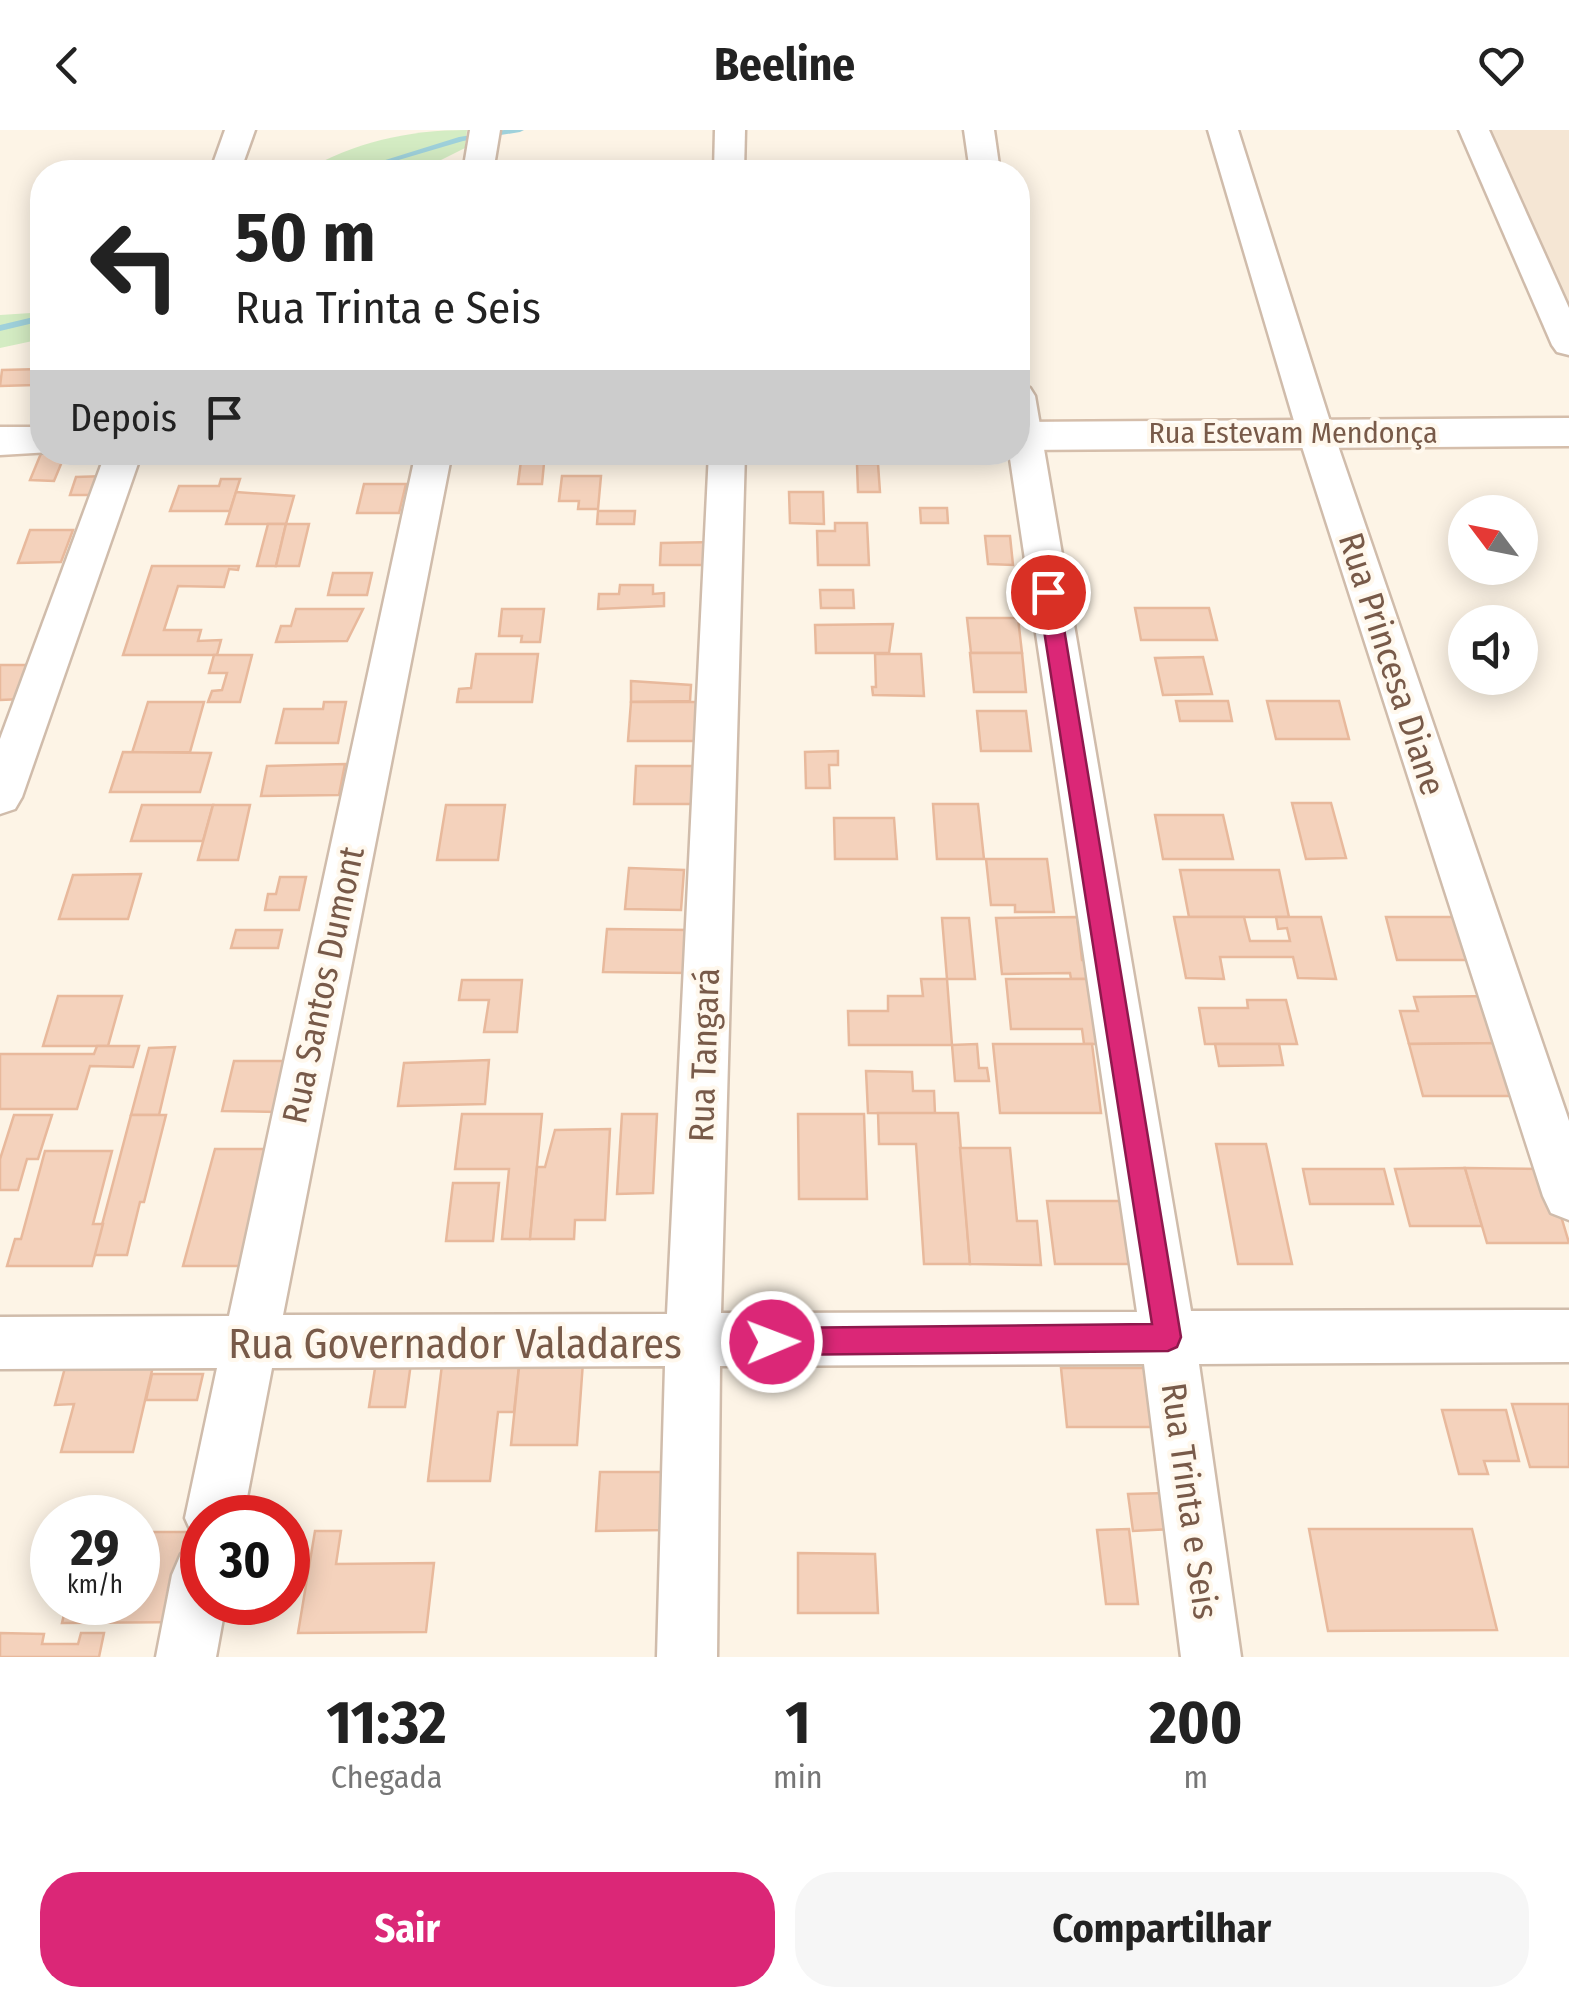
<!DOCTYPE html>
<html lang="pt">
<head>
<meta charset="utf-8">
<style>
  body { margin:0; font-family:"Fira Sans Condensed",sans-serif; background:#f6f6f6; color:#222; height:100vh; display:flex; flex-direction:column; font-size:38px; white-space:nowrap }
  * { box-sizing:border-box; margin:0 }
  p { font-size:32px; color:#767676 }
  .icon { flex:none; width:55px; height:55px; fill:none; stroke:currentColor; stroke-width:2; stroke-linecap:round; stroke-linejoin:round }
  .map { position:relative; height:1527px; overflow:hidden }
  .details { display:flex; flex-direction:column; background:#fff; flex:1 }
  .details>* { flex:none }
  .guide { position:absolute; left:30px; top:30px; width:1000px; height:305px; border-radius:40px; box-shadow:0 5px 25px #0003; background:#fff; color:#222; overflow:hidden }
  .needle { width:65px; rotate:302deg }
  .fabs { position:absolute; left:1448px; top:365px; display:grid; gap:20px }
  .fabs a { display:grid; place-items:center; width:90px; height:90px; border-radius:50%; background:#fff; box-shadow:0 5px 25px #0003; font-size:50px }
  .speed { position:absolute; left:30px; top:1365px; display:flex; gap:20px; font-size:50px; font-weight:700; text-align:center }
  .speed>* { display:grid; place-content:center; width:130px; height:130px; border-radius:50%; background:#fff; box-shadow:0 5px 25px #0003; line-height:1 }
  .speed small { font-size:25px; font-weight:400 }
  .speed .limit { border:15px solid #d22; background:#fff; color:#111 }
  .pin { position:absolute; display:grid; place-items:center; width:85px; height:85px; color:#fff; margin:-42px; border:5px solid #fff; border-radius:50%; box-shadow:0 2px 10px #0007 }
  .me { position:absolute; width:110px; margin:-55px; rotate:89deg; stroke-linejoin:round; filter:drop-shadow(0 0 8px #0008) }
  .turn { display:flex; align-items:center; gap:35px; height:210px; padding:0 40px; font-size:45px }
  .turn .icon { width:130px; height:130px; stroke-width:2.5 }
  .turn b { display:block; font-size:70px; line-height:85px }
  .then { display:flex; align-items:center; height:95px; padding:0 40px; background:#0003; gap:20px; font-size:38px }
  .eta { display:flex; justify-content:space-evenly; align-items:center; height:170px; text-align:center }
  .eta b { font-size:60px; font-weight:700; line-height:70px }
  .button { display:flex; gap:20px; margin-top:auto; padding:20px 40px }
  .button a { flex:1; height:115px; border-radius:40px; background:#db2777; color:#fff; font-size:40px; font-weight:700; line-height:115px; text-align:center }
  .button a+a { background:#f6f6f6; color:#222 }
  header { display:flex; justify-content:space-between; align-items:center; height:130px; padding:0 40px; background:#fff; font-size:45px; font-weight:700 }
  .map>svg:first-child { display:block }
  .residential { fill:#f5e6d4 }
  .green { fill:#d4ecc3 }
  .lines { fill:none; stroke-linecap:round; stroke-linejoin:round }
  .stream { fill:#9fd1db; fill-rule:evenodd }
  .building { fill:#f4d2bc; stroke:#e8b99c; stroke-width:2.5 }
  .street-casing { stroke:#d0bcab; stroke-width:5 }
  .secondary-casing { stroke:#d5beab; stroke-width:5 }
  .street { fill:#fff; fill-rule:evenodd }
  .secondary { fill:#fff; fill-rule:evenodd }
  .route { fill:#db2777; stroke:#8e194d; stroke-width:2.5 }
  .labels { text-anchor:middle; stroke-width:8; stroke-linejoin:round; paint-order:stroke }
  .far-street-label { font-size:30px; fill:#785a49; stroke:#fff8ed }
  .street-label { font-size:35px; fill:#785a49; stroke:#fff8ed }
  .near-street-label { font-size:42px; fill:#785a49; stroke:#fff8ed }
</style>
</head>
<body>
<header><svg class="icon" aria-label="back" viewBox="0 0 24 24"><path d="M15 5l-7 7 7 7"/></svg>Beeline<svg class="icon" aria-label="heart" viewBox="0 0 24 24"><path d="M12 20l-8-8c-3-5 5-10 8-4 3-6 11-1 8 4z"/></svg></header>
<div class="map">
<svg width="1569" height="1527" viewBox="0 0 1569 1527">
  <rect width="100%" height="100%" fill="#fdf4e6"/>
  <path class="residential" d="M 1483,0 L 1569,0 L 1569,186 Z"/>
  <g class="green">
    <path d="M 467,0 L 465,18 L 417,42 L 303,42 C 354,12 408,0 467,0 Z"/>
    <path d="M 42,172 L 42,209 L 0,218 L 0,185 L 31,183 Z"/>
  </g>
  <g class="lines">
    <g class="stream">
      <path d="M 504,0 L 524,0 L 520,2 L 463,11 L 358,42 L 347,42 L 459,7 Z"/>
      <path d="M 42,185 L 42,191 L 0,201 L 0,195 Z"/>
    </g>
  </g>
  <g class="building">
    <path d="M 41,239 L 34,255 L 0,256 L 2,240 Z"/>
    <path d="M 42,321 L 66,322 L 54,351 L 30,350 Z"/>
    <path d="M 522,323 L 545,323 L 542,354 L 518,354 Z"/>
    <path d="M 857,334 L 878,334 L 880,362 L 858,362 Z"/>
    <path d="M 105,346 L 99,365 L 70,365 L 76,347 Z"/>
    <path d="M 562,346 L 601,346 L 598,379 L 578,379 L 579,371 L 559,371 Z"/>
    <path d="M 221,349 L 240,349 L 230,381 L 170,381 L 179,356 L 219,356 Z"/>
    <path d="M 364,354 L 406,354 L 399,383 L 357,383 Z"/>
    <path d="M 236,362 L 294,366 L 286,394 L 226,394 Z"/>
    <path d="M 789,362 L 823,362 L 824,394 L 790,393 Z"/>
    <path d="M 920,378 L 947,378 L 948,393 L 921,393 Z"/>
    <path d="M 598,381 L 635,381 L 634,394 L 597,394 Z"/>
    <path d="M 835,393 L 867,393 L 869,435 L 818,435 L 817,401 L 835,401 Z"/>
    <path d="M 268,394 L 286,394 L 276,436 L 257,436 Z"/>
    <path d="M 286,394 L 309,394 L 299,436 L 276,436 Z"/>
    <path d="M 30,400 L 73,400 L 61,432 L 18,433 Z"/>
    <path d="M 985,406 L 1010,406 L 1013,435 L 988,434 Z"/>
    <path d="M 717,412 L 716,435 L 660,435 L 661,413 Z"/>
    <path d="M 152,436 L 239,436 L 238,440 L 229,439 L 224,457 L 178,456 L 164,500 L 201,500 L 198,511 L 221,510 L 217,525 L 123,525 Z"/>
    <path d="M 333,443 L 372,443 L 367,465 L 328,465 Z"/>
    <path d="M 620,455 L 653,455 L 653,464 L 664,463 L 664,476 L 598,479 L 599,464 L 619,464 Z"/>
    <path d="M 820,460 L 853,460 L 854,478 L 821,478 Z"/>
    <path d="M 1135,478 L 1209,478 L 1217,510 L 1141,510 Z"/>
    <path d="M 296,479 L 363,479 L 347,511 L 276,512 L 281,496 L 291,496 Z"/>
    <path d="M 502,479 L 544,479 L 540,512 L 521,512 L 522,506 L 499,506 Z"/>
    <path d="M 967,488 L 1018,488 L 1022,523 L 971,523 Z"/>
    <path d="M 893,494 L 889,523 L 816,523 L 815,495 Z"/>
    <path d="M 970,523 L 1022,523 L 1026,562 L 974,562 Z"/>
    <path d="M 476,524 L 538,524 L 532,572 L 457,572 L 459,559 L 471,558 Z"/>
    <path d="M 875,524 L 921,524 L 924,566 L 873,565 L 872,557 L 876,557 Z"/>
    <path d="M 214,525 L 252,525 L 240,572 L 208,572 L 212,561 L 222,560 L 227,543 L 209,543 Z"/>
    <path d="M 1203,527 L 1212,564 L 1163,565 L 1155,528 Z"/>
    <path d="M 0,535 L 35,535 L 23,569 L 0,570 Z"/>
    <path d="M 631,551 L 691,555 L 690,571 L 631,572 Z"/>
    <path d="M 1176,571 L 1228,571 L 1232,591 L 1180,591 Z"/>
    <path d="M 1267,571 L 1339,571 L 1349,609 L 1276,609 Z"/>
    <path d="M 148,572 L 204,572 L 190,622 L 132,623 Z"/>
    <path d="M 324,572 L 346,572 L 338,613 L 276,613 L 284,579 L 323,579 Z"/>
    <path d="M 631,572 L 699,572 L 697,611 L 628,611 Z"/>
    <path d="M 977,581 L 1026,581 L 1031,621 L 981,621 Z"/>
    <path d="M 838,621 L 838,635 L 829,635 L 830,658 L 806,658 L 805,622 Z"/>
    <path d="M 123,622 L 211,623 L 200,662 L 110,662 Z"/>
    <path d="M 345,634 L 339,665 L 261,666 L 267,636 Z"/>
    <path d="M 636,636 L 711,636 L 709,674 L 634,674 Z"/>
    <path d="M 1292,673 L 1331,673 L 1346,728 L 1306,729 Z"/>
    <path d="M 933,674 L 978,674 L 984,729 L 937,729 Z"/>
    <path d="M 142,675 L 213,675 L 203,711 L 131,711 Z"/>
    <path d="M 213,675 L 250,675 L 238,730 L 198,730 Z"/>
    <path d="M 446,675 L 505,675 L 498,730 L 437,730 Z"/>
    <path d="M 1155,685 L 1223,685 L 1233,729 L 1163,729 Z"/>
    <path d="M 834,688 L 894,688 L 897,729 L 835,729 Z"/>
    <path d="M 986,729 L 1047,729 L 1054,782 L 1015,782 L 1015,775 L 991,775 Z"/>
    <path d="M 629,738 L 684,740 L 681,780 L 625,779 Z"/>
    <path d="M 1180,740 L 1279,740 L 1289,787 L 1189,787 Z"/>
    <path d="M 141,744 L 128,789 L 59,789 L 73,745 Z"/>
    <path d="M 280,747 L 306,747 L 299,780 L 265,780 L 268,764 L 276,764 Z"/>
    <path d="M 1077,787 L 1082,830 L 1095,830 L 1097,849 L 1071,849 L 1070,843 L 1002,844 L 996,788 Z"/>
    <path d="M 1174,787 L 1244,787 L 1250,811 L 1290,811 L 1287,798 L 1278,799 L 1276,787 L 1321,787 L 1336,849 L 1298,848 L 1293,827 L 1220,827 L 1224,849 L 1186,848 Z"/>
    <path d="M 1386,787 L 1467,787 L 1481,830 L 1397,830 Z"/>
    <path d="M 942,788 L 969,788 L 975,849 L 947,849 Z"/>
    <path d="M 607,799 L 692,800 L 689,843 L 603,842 Z"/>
    <path d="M 236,800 L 282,800 L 278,818 L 231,818 Z"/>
    <path d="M 921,849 L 947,849 L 952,915 L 849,915 L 848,881 L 888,881 L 888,866 L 923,866 Z"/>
    <path d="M 1006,849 L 1097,849 L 1107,914 L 1084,914 L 1082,899 L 1011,899 Z"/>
    <path d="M 462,850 L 522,850 L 517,902 L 484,902 L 489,870 L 459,870 Z"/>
    <path d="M 58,866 L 122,866 L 108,916 L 43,916 Z"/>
    <path d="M 1493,866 L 1507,913 L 1409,914 L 1400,881 L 1418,881 L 1414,867 Z"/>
    <path d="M 1247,870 L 1286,870 L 1297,914 L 1205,914 L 1199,878 L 1248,878 Z"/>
    <path d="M 1507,913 L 1524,966 L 1423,966 L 1409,914 Z"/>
    <path d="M 977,914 L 979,938 L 987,938 L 989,951 L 955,951 L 952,915 Z"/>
    <path d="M 993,914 L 1092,914 L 1101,983 L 1000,983 Z"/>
    <path d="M 1215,914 L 1279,914 L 1283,935 L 1219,936 Z"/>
    <path d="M 97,916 L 139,916 L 133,937 L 90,936 L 77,979 L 0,979 L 0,924 L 94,924 Z"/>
    <path d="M 175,917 L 159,985 L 131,985 L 149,918 Z"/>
    <path d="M 489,930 L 485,974 L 398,976 L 404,933 Z"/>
    <path d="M 234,931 L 289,931 L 278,982 L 222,981 Z"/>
    <path d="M 866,941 L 912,942 L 913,961 L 934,961 L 935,984 L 868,983 Z"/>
    <path d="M 878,983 L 958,983 L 970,1134 L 924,1134 L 916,1014 L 879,1014 Z"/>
    <path d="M 462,984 L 542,984 L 530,1109 L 502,1109 L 509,1039 L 455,1039 Z"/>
    <path d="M 622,984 L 657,984 L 653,1063 L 617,1064 Z"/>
    <path d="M 798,984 L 864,984 L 867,1069 L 799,1069 Z"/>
    <path d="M 14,985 L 52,985 L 38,1029 L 27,1029 L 18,1060 L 0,1060 L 0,1029 Z"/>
    <path d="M 131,985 L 166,985 L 144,1072 L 140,1072 L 127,1125 L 94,1125 Z"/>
    <path d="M 610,999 L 605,1090 L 575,1090 L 574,1109 L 530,1109 L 537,1037 L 545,1037 L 555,1000 Z"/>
    <path d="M 1216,1014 L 1266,1014 L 1292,1134 L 1238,1134 Z"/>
    <path d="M 960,1018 L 1010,1018 L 1017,1091 L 1037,1091 L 1041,1135 L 970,1134 Z"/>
    <path d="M 215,1019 L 281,1019 L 261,1136 L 183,1136 Z"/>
    <path d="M 45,1021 L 112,1021 L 93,1094 L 103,1094 L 92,1136 L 7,1136 L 15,1109 L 21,1109 Z"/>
    <path d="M 1465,1038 L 1482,1096 L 1410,1096 L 1395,1039 Z"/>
    <path d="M 1465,1038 L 1547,1039 L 1569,1113 L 1487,1113 Z"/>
    <path d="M 1303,1039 L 1384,1039 L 1393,1074 L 1310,1074 Z"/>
    <path d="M 453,1053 L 499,1053 L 493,1111 L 446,1111 Z"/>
    <path d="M 1047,1071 L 1130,1071 L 1139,1134 L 1055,1134 Z"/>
    <path d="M 413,1218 L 405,1277 L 369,1277 L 378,1219 Z"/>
    <path d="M 444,1218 L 521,1218 L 514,1282 L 498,1282 L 490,1351 L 428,1351 Z"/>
    <path d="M 521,1218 L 584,1218 L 577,1315 L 511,1315 Z"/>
    <path d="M 70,1219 L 157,1219 L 133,1322 L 61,1322 L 74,1274 L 55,1275 Z"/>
    <path d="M 1061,1238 L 1149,1238 L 1157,1297 L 1067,1297 Z"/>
    <path d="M 152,1244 L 203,1244 L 197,1270 L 146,1270 Z"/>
    <path d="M 1512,1274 L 1569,1274 L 1569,1337 L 1530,1337 Z"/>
    <path d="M 1442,1280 L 1506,1280 L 1519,1331 L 1484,1331 L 1488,1344 L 1459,1344 Z"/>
    <path d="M 600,1342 L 667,1342 L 666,1400 L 596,1401 Z"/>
    <path d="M 1167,1363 L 1172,1399 L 1133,1401 L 1128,1364 Z"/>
    <path d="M 1129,1399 L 1138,1474 L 1106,1474 L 1097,1400 Z"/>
    <path d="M 1309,1399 L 1472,1399 L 1497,1500 L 1328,1501 Z"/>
    <path d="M 315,1401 L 341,1401 L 336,1434 L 434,1433 L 426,1502 L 298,1503 Z"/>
    <path d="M 138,1402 L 202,1402 L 202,1428 L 190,1492 L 62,1493 L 67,1472 L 138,1472 Z"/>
    <path d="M 798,1423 L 875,1424 L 878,1483 L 798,1483 Z"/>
    <path d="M 0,1503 L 44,1504 L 42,1514 L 78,1514 L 81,1503 L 104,1503 L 99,1527 L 0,1527 Z"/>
  </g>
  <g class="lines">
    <defs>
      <g id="street">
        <path d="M 225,0 L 255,0 L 240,42 L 210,42 Z"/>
        <path d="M 470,0 L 500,0 L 493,42 L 463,42 Z"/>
        <path d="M 715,0 L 745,0 L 744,42 L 714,42 Z"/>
        <path d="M 964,0 L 994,0 L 1000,42 L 970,42 Z"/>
        <path d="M 1208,0 L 1238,0 L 1333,301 L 1569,991 L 1569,1090 L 1551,1083 L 1543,1066 L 1297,301 Z"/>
        <path d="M 1459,0 L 1489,0 L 1569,178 L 1569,225 L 1557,222 L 1552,215 Z"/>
        <path d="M 1018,255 L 1030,258 L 1035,266 L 1191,1181 L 1569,1180 L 1569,1232 L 1199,1234 L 1241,1527 L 1181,1527 L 1144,1234 L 720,1236 L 717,1527 L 657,1527 L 665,1236 L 272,1238 L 243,1388 L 202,1388 L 202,1412 L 194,1408 L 185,1388 L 217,1238 L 0,1239 L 0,1187 L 229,1186 L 416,322 L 452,322 L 283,1185 L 667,1184 L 709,322 L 745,322 L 721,1183 L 1137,1182 L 1009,322 L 1018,322 Z"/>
        <path d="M 106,322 L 142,322 L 22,667 L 15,679 L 0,684 L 0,609 Z"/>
        <path d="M 202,1415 L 202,1472 L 226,1472 L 216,1527 L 156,1527 L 172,1445 L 181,1424 Z"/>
      </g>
      <g id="secondary">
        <path d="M 1569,288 L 1569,316 L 1018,320 L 1018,292 Z"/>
        <path d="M 0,297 L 42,297 L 42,322 L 51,322 L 0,325 Z"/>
      </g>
    </defs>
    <use href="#street" class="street-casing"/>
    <use href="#secondary" class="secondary-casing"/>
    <use href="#street" class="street"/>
    <use href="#secondary" class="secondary"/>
  </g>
  <path class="route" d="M 1048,456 L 1058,462 L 1181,1207 L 1177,1217 L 1168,1221 L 772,1225 L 763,1221 L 759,1212 L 763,1202 L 772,1198 L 1152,1194 L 1038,462 Z"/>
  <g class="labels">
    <g class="far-street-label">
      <text x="1293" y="313">Rua Estevam Mendonça</text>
    </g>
    <g class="street-label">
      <text transform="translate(1392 534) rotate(72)" y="12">Rua Princesa Diane</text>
      <text transform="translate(323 855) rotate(-78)" y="12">Rua Santos Dumont</text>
      <text transform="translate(704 925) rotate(-88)" y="12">Rua Tangará</text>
      <text transform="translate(1190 1371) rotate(82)" y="12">Rua Trinta e Seis</text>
    </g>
    <g class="near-street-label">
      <text x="455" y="1228">Rua Governador Valadares</text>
    </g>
  </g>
</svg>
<div class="fabs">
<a><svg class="needle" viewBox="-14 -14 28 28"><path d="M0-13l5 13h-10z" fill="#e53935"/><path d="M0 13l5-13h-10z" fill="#767676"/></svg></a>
<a><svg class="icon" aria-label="sound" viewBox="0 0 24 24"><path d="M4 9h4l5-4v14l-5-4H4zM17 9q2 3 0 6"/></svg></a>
</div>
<div class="speed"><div>29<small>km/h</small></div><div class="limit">30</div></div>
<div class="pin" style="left:1048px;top:462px;background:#d93025"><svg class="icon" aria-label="arrive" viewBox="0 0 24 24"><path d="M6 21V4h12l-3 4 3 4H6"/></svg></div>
<svg class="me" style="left:772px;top:1212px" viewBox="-20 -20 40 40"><circle r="17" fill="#db2777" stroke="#fff" stroke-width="3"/><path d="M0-11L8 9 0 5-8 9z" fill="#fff"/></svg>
<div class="guide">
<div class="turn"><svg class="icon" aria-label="left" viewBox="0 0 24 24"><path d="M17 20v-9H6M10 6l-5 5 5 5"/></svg><div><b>50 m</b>Rua Trinta e Seis</div></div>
<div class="then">Depois<svg class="icon" aria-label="arrive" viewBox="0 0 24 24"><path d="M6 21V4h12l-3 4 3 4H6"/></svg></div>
</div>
</div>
<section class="details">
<div class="eta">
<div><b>11:32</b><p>Chegada</p></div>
<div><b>1</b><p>min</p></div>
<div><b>200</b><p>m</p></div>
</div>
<div class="button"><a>Sair</a><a>Compartilhar</a></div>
</section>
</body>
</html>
